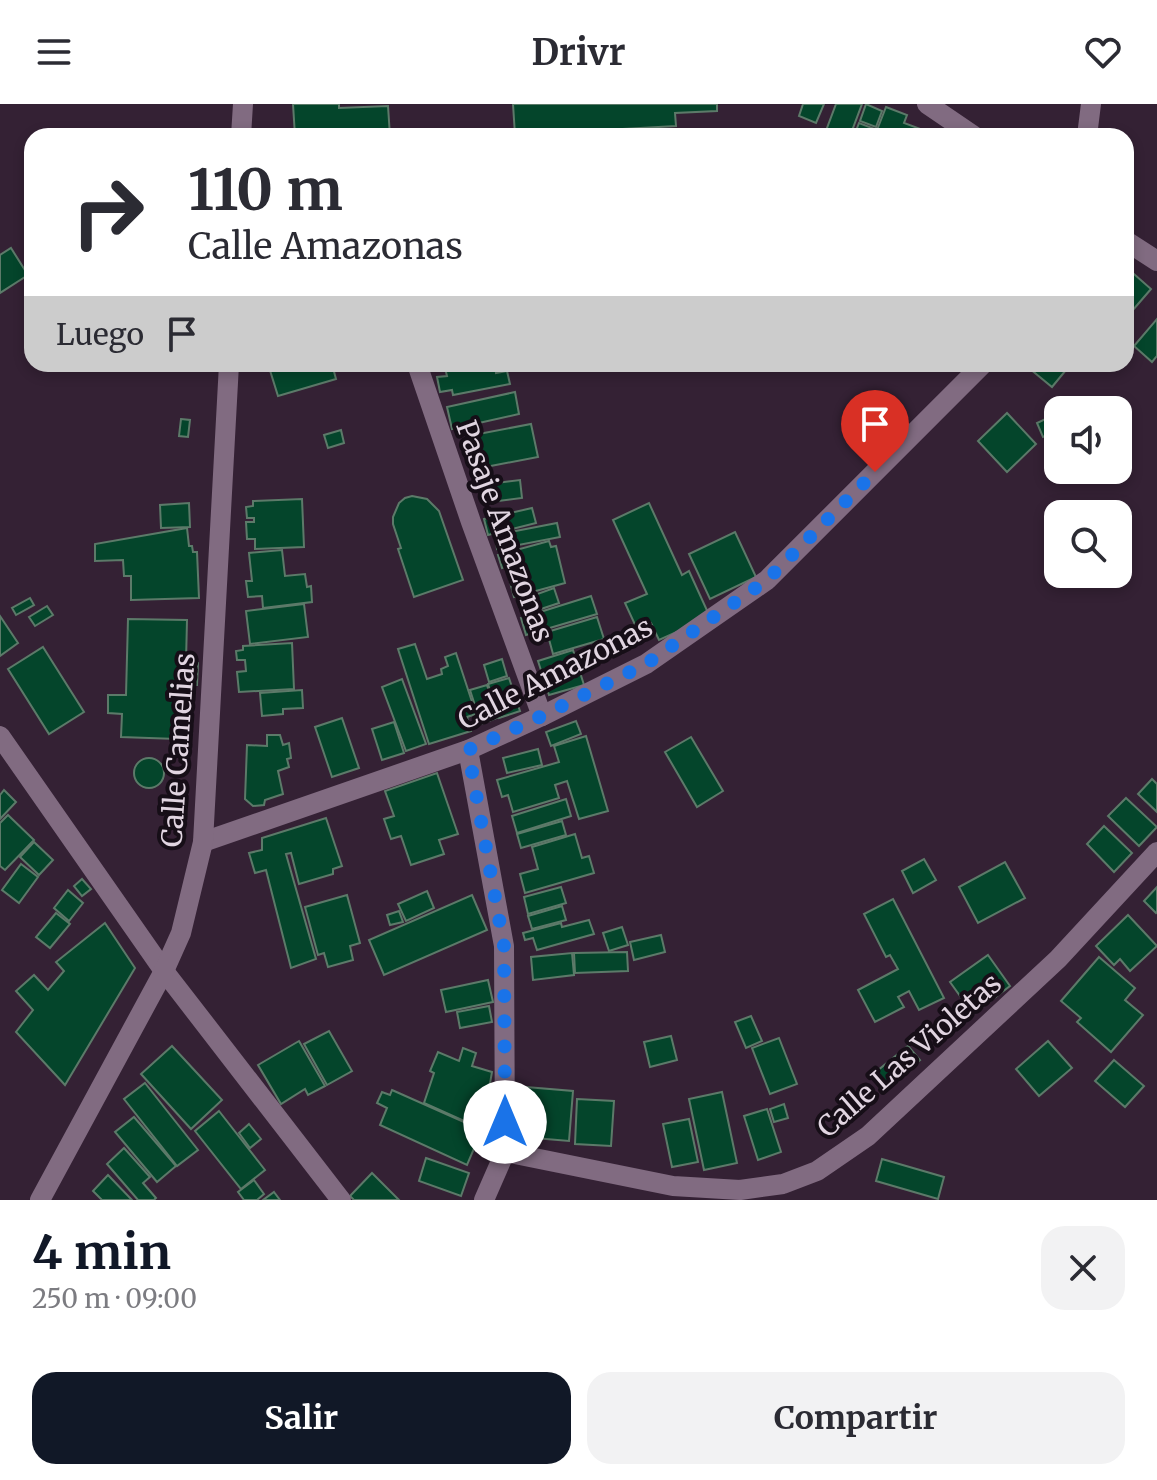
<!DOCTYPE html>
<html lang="es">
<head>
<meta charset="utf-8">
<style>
  body { margin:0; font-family:Merriweather,serif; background:#f2f2f3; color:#2b2b33; height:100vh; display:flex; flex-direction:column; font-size:30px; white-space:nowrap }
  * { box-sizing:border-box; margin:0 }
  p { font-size:26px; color:#7c7c81 }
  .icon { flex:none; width:44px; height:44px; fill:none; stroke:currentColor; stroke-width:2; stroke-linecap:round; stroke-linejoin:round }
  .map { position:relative; height:1096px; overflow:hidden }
  .drawer { display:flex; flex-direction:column; background:#fff; flex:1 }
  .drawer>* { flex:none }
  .hud { position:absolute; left:24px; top:24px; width:1110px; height:244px; border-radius:24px; box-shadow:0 4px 12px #0003; background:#fff; color:#2b2b33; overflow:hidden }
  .controls { position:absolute; left:1044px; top:292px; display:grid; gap:16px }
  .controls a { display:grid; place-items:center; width:88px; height:88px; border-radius:16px; background:#fff; box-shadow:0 4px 12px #0003; font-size:40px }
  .pin { position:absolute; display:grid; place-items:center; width:68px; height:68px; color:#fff; margin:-82px -34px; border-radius:50% 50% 50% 0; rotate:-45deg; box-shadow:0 0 8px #0007 }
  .pin .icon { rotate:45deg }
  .me { position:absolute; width:88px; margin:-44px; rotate:0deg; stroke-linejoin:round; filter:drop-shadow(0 0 6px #0008) }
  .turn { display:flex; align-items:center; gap:28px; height:168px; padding:0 32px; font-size:36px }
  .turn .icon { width:104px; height:104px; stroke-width:2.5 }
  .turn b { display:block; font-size:56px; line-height:68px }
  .then { display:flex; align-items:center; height:76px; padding:0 32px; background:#0003; gap:16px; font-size:30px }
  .round { display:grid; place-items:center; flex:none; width:84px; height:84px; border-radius:24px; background:#f2f2f3 }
  .summary { display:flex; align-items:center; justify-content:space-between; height:136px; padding:0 32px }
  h1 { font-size:48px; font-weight:700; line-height:60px; color:#111827 }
  .action { display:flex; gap:16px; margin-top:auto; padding:16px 32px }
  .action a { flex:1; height:92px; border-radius:24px; background:#111827; color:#fff; font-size:32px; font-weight:700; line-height:92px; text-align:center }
  .action a+a { background:#f2f2f3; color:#2b2b33 }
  header { display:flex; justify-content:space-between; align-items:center; height:104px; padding:0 32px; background:#fff; font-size:36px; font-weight:700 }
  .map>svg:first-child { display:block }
  .building { fill:#04452b; stroke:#5c7a69; stroke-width:2 }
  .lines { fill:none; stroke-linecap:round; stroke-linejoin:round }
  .minor { stroke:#816b81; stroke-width:20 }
  .route { stroke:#1a73e8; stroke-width:14; stroke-dasharray:0 25.2 }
  .labels { text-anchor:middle; stroke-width:8; stroke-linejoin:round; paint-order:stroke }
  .street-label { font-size:28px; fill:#e1d5e1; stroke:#160e17 }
</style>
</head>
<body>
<header><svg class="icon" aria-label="menu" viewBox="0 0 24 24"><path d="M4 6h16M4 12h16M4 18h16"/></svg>Drivr<svg class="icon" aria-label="heart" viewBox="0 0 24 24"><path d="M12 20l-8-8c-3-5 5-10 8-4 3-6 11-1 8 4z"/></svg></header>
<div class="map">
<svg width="1157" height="1096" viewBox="0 0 1157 1096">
  <rect width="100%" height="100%" fill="#342134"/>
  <g class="building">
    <path d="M 293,0 L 339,0 L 339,4 L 388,2 L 390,32 L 295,32 Z"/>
    <path d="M 513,0 L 717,0 L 717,7 L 675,9 L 676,22 L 515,31 Z"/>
    <path d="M 803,0 L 824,0 L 816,19 L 799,12 Z"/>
    <path d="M 836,0 L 862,0 L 850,32 L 824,32 Z"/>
    <path d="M 866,0 L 882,7 L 876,23 L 860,17 Z"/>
    <path d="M 886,3 L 907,11 L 904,19 L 939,32 L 854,32 L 859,19 L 877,26 Z"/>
    <path d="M 11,144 L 28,171 L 0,189 L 0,151 Z"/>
    <path d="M 1126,163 L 1151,185 L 1126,214 Z"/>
    <path d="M 1157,215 L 1157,252 L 1152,258 L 1134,242 Z"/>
    <path d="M 268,260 L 332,260 L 336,275 L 278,292 Z"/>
    <path d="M 444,260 L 495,260 L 496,269 L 507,267 L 510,280 L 453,291 L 452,286 L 440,288 L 437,273 L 447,272 Z"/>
    <path d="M 1024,260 L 1071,260 L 1052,283 Z"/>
    <path d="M 515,288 L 519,310 L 452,325 L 447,303 Z"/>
    <path d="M 1007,309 L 1036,340 L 1007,368 L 978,337 Z"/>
    <path d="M 1056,310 L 1058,315 L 1058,327 L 1043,333 L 1037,319 Z"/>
    <path d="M 181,315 L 190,316 L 188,333 L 179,332 Z"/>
    <path d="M 531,320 L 538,353 L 475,365 L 468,332 Z"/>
    <path d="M 341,326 L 344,339 L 328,344 L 324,331 Z"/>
    <path d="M 520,376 L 522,394 L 483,399 L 480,381 Z"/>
    <path d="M 412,392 L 427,395 L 439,407 L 463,476 L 414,493 L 398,445 L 401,444 L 393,420 L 393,413 L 399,399 L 405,394 Z"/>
    <path d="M 302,395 L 304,443 L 255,445 L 255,435 L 247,435 L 246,418 L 254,418 L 254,414 L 247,414 L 246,403 L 253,402 L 253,397 Z"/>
    <path d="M 189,399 L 190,423 L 161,424 L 160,401 Z"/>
    <path d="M 649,399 L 682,471 L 689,467 L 710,513 L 659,536 L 651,519 L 637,525 L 625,499 L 647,490 L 613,416 Z"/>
    <path d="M 532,404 L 536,419 L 488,431 L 484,415 Z"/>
    <path d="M 557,419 L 560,433 L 497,445 L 495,431 Z"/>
    <path d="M 187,424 L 189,442 L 192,442 L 193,448 L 197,448 L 199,494 L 131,496 L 131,472 L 124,472 L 123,456 L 95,457 L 95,440 Z"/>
    <path d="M 735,428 L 756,473 L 710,495 L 689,450 Z"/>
    <path d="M 549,437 L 551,443 L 556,442 L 565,479 L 514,493 L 506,463 L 502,464 L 498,451 Z"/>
    <path d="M 282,446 L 285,472 L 305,470 L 307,483 L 311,482 L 312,498 L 263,504 L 262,492 L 248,493 L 246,477 L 252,477 L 249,449 Z"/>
    <path d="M 554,484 L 559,499 L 523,511 L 518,497 Z"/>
    <path d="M 591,492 L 597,510 L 526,531 L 521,514 Z"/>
    <path d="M 30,494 L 34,501 L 16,511 L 12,504 Z"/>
    <path d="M 304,500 L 308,533 L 250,540 L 246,507 Z"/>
    <path d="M 47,502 L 53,511 L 35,522 L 29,513 Z"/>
    <path d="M 0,512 L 18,539 L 0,552 Z"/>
    <path d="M 597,513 L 604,535 L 553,550 L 547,528 Z"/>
    <path d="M 128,515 L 187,516 L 186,558 L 198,559 L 197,581 L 183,581 L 182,602 L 178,602 L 177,635 L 121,633 L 122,610 L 108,609 L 108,591 L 126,591 Z"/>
    <path d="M 292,539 L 294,585 L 239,588 L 237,568 L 246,567 L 245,556 L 237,556 L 236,547 L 243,546 L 243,542 Z"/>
    <path d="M 415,540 L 427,575 L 442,570 L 441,565 L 448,562 L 445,553 L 456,549 L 476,610 L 467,613 L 471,627 L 429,640 L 398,545 Z"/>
    <path d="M 43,543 L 84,608 L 49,630 L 8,565 Z"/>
    <path d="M 573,546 L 584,581 L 549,591 L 538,557 Z"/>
    <path d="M 502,555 L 507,572 L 489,578 L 484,561 Z"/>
    <path d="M 509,574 L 520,607 L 499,614 L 488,580 Z"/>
    <path d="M 402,575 L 426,640 L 406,647 L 382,583 Z"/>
    <path d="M 487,581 L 497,614 L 481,620 L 470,586 Z"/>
    <path d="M 302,586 L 303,604 L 283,605 L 283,610 L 262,612 L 260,589 Z"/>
    <path d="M 342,614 L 359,664 L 332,673 L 315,623 Z"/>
    <path d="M 576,617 L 581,630 L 551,642 L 546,628 Z"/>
    <path d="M 394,618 L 404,649 L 382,656 L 372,625 Z"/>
    <path d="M 267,631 L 280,631 L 283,641 L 289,639 L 291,654 L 287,655 L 289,663 L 278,667 L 283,690 L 265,696 L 264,701 L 253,702 L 245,695 L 247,641 L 267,642 Z"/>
    <path d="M 586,632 L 608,707 L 579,715 L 567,677 L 555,681 L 559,694 L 513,708 L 508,691 L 502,693 L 497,676 L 559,658 L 554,642 Z"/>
    <path d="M 691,633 L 723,687 L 697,703 L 665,648 Z"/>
    <path d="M 538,645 L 542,661 L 507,669 L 503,654 Z"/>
    <circle cx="149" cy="669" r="15"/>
    <path d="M 437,669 L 458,730 L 439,736 L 444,750 L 411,761 L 401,732 L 391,735 L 384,715 L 394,712 L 385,687 Z"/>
    <path d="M 1152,675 L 1157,680 L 1157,708 L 1138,690 Z"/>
    <path d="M 4,686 L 16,698 L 0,715 L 0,691 Z"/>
    <path d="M 1126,694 L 1157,723 L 1139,742 L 1108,712 Z"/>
    <path d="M 566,695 L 571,712 L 517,729 L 512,712 Z"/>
    <path d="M 8,711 L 34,736 L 5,766 L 0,762 L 0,719 Z"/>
    <path d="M 326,714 L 342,762 L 333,765 L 333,770 L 299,780 L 291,749 L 286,750 L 316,855 L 291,864 L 266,766 L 255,769 L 249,749 L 262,746 L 262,734 Z"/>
    <path d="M 562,717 L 566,731 L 521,744 L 517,730 Z"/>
    <path d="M 1104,722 L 1132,749 L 1114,768 L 1087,740 Z"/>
    <path d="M 575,730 L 582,754 L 589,752 L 594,769 L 525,789 L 520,770 L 538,765 L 532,743 Z"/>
    <path d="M 34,738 L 53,756 L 39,771 L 20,753 Z"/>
    <path d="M 924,755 L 936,776 L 913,789 L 902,767 Z"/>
    <path d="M 1005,758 L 1025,794 L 978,819 L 959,783 Z"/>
    <path d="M 21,760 L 38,773 L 19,799 L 2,786 Z"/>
    <path d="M 82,775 L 91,785 L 82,792 L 74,782 Z"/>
    <path d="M 561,783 L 566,799 L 528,810 L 524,793 Z"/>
    <path d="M 1157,783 L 1157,808 L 1156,809 L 1144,797 Z"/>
    <path d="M 68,786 L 83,799 L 69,817 L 54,804 Z"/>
    <path d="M 427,787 L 434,804 L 406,817 L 398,800 Z"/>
    <path d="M 347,791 L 360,839 L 350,842 L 353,856 L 328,863 L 324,849 L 318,851 L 305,803 Z"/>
    <path d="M 472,791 L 487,826 L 384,871 L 369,836 Z"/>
    <path d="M 893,795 L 944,894 L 919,906 L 909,887 L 898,893 L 904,903 L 875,918 L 858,886 L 898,865 L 890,851 L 886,853 L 864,810 Z"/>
    <path d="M 562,802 L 566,816 L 532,825 L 528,812 Z"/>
    <path d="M 399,807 L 403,818 L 390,821 L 387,811 Z"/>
    <path d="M 56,809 L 70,820 L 50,844 L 36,833 Z"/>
    <path d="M 1128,811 L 1157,842 L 1130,867 L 1120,855 L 1114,861 L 1096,842 Z"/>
    <path d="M 589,816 L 594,830 L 537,846 L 533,834 L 525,836 L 523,829 L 561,819 L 562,823 Z"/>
    <path d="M 105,819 L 135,864 L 65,981 L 16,928 L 33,906 L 16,887 L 34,871 L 48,886 L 64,867 L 56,858 Z"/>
    <path d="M 622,823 L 628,841 L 609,847 L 603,829 Z"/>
    <path d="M 661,831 L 665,848 L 634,856 L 630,838 Z"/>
    <path d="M 627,848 L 628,867 L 575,869 L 574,849 Z"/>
    <path d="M 572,849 L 574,871 L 533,876 L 531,853 Z"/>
    <path d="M 988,851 L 1010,882 L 973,910 L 950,878 Z"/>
    <path d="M 1099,853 L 1135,884 L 1125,896 L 1143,911 L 1111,948 L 1077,918 L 1081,914 L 1061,897 Z"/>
    <path d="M 488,876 L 493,898 L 446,908 L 441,886 Z"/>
    <path d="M 489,902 L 492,918 L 460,924 L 457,908 Z"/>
    <path d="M 751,912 L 762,937 L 746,944 L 735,918 Z"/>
    <path d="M 329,927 L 352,967 L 327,981 L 304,940 Z"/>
    <path d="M 671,932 L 677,956 L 650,963 L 644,938 Z"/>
    <path d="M 779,934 L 797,980 L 770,990 L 752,944 Z"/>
    <path d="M 299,937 L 325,982 L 308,991 L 305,985 L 281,1000 L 258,961 Z"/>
    <path d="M 1048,937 L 1072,964 L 1039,992 L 1016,965 Z"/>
    <path d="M 172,942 L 222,996 L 191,1025 L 141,970 Z"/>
    <path d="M 908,942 L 920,956 L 888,982 L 877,967 Z"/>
    <path d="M 463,944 L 476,949 L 472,962 L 492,968 L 482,1025 L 424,999 L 434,969 L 430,967 L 438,948 L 459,957 Z"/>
    <path d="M 1114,956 L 1144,982 L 1125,1003 L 1095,977 Z"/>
    <path d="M 145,979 L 198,1046 L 177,1062 L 124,995 Z"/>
    <path d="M 526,983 L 573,987 L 569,1037 L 523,1033 Z"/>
    <path d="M 392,986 L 482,1026 L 467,1061 L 380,1021 L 387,1004 L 377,999 L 382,988 L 390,991 Z"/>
    <path d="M 722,988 L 737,1059 L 704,1066 L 689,995 Z"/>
    <path d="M 577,995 L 614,997 L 611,1042 L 575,1040 Z"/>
    <path d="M 784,1000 L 788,1014 L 774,1018 L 770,1005 Z"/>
    <path d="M 767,1005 L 781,1048 L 758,1056 L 744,1012 Z"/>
    <path d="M 219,1007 L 265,1066 L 241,1085 L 195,1027 Z"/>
    <path d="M 134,1013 L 176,1062 L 157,1078 L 115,1028 Z"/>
    <path d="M 689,1015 L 698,1058 L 672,1063 L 663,1020 Z"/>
    <path d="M 249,1020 L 261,1035 L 250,1044 L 239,1029 Z"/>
    <path d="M 124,1044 L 150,1073 L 143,1079 L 156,1094 L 154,1096 L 138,1096 L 107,1060 Z"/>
    <path d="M 426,1054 L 469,1069 L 461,1092 L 419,1077 Z"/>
    <path d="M 882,1055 L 944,1073 L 938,1095 L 876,1077 Z"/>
    <path d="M 372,1069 L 399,1096 L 354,1096 L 350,1092 Z"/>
    <path d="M 108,1071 L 132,1096 L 102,1096 L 93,1087 Z"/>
    <path d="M 254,1076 L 264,1090 L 257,1096 L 244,1096 L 238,1088 Z"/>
    <path d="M 274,1088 L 280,1096 L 263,1096 Z"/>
  </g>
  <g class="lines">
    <g class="minor">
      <path d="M 927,0 L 974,32"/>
      <path d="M 241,32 L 243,0"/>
      <path d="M 1087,32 L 1091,0"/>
      <path d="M 1126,137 L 1157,157"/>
      <path d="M 417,260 L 471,418 L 542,612"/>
      <path d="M 0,632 L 164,867 L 341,1096"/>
      <path d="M 468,646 L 504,842 L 505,1048 L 484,1096"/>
      <path d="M 203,738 L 468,646 L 542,612 L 646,560 L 767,476 L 983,260"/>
      <path d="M 505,1048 L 673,1082 L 740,1086 L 783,1080 L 817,1067 L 868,1032 L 1058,855 L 1157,748"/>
      <path d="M 40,1096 L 164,867 L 181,829 L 203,738 L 229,260"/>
    </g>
  </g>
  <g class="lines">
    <path class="route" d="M 505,1018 L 504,842 L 468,646 L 542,612 L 646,560 L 767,476 L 875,368"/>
  </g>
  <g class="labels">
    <g class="street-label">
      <text transform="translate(505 427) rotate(70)" y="10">Pasaje Amazonas</text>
      <text transform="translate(555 569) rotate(-27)" y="10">Calle Amazonas</text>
      <text transform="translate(178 646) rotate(-86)" y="10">Calle Camelias</text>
      <text transform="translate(909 951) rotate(-41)" y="10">Calle Las Violetas</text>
    </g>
  </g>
</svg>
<div class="controls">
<a><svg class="icon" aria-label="sound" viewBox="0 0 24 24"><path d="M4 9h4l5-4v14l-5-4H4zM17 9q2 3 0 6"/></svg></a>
<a><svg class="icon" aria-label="search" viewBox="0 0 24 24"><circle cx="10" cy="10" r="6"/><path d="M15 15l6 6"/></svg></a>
</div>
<div class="pin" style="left:875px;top:368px;background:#d93025"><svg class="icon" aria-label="arrive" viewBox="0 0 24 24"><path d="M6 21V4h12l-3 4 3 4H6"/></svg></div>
<svg class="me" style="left:505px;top:1018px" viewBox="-20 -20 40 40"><circle r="19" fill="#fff"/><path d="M0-13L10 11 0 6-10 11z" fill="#1a73e8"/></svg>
<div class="hud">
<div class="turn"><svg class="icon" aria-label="right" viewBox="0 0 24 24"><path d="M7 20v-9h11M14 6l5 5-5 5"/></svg><div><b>110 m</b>Calle Amazonas</div></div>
<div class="then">Luego<svg class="icon" aria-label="arrive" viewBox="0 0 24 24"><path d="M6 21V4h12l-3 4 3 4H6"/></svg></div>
</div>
</div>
<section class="drawer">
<div class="summary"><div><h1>4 min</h1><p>250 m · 09:00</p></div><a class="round"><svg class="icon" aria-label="close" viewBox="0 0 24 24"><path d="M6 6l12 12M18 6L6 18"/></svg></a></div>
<div class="action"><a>Salir</a><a>Compartir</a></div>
</section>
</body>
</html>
